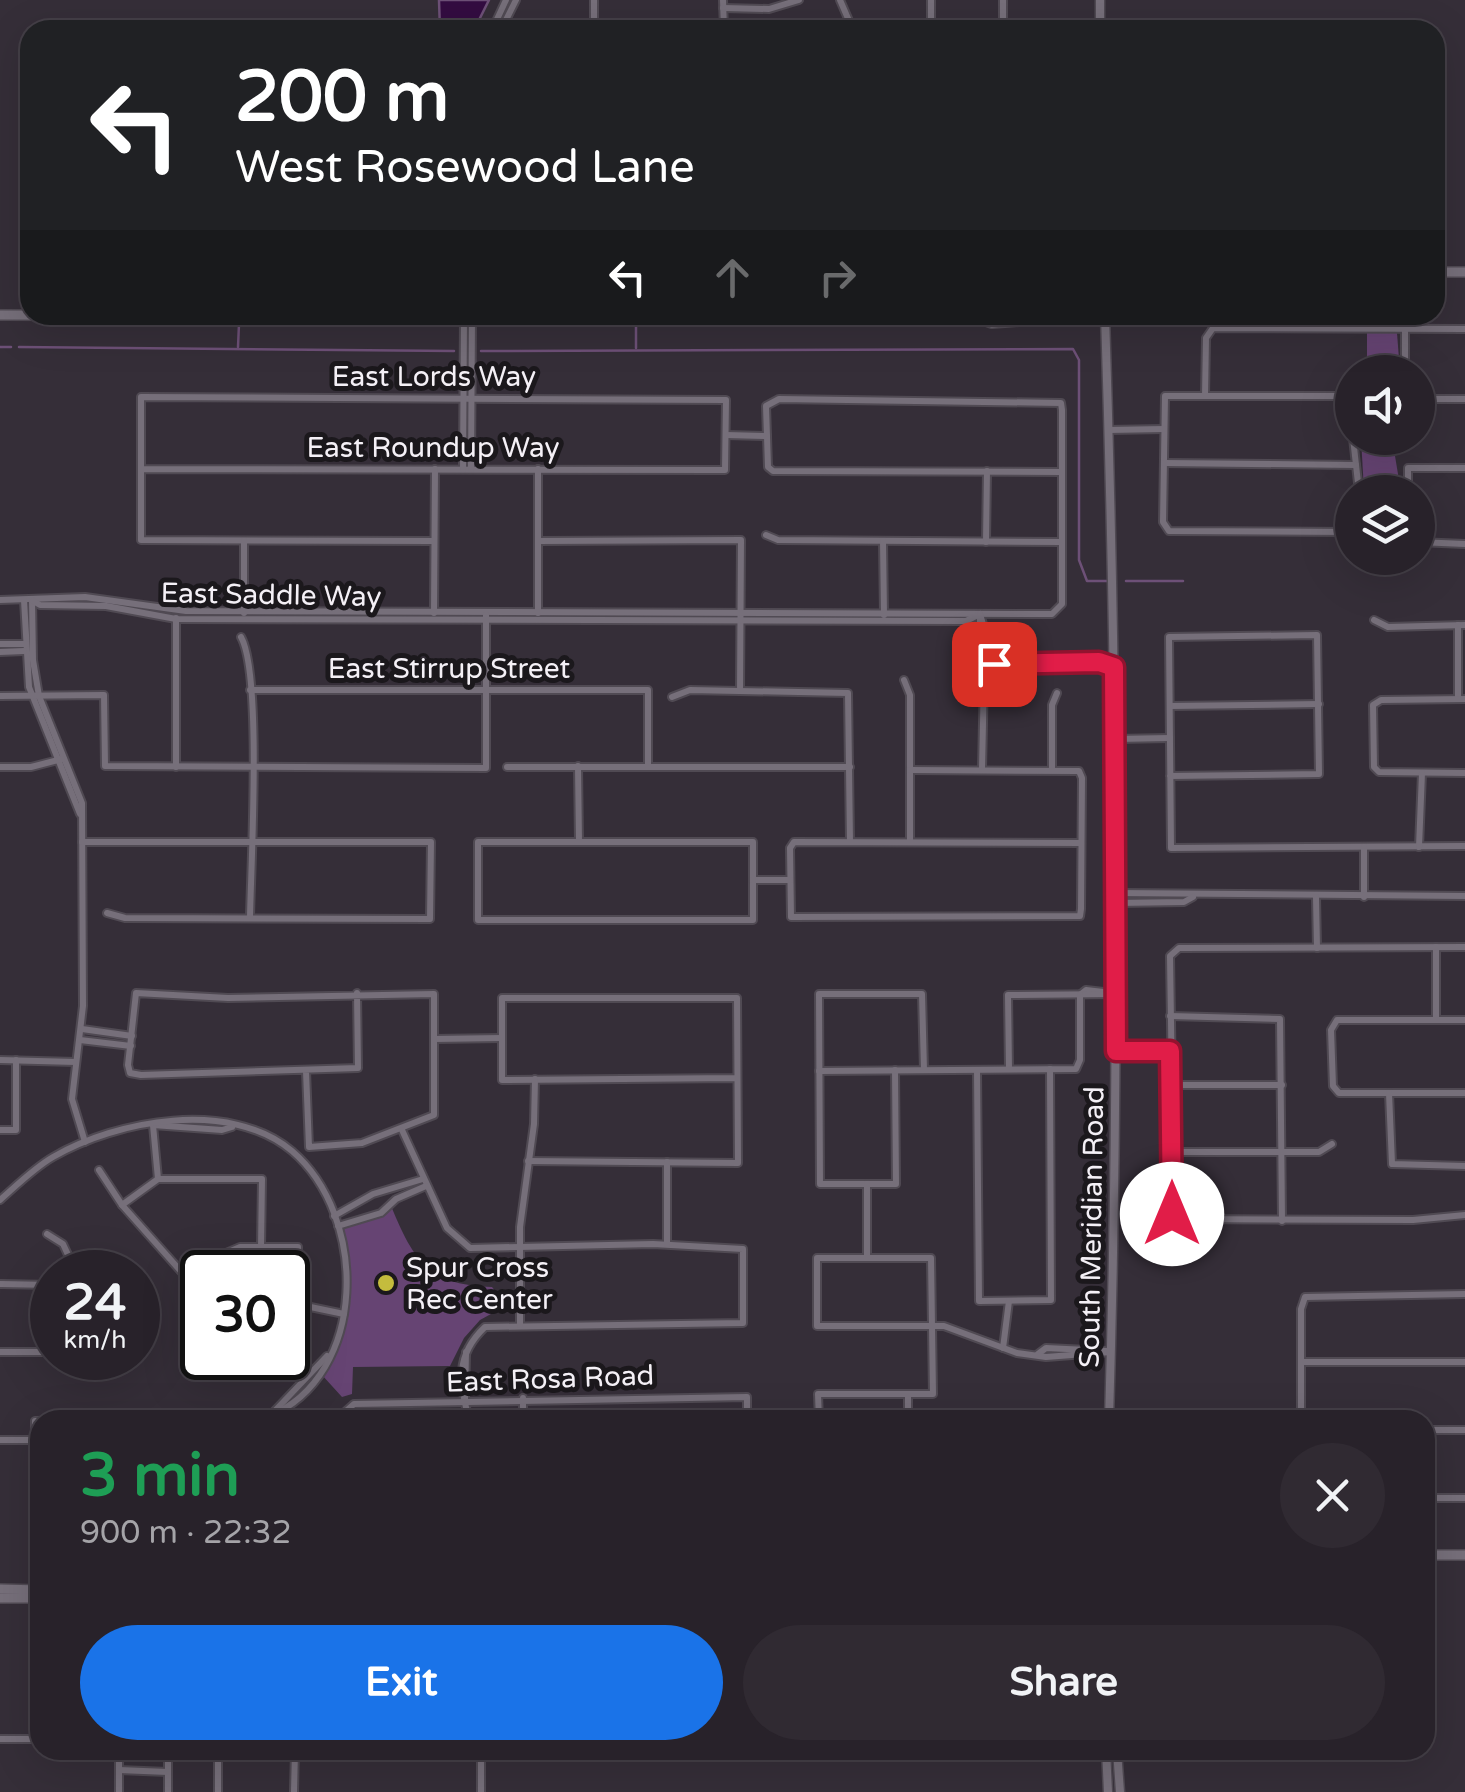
<!DOCTYPE html>
<html lang="en">
<head>
<meta charset="utf-8">
<style>
  body { margin:0; font-family:"Varela Round",sans-serif; background:#302a32; color:#f1f3f6; height:100vh; display:flex; flex-direction:column; font-size:38px; white-space:nowrap }
  * { box-sizing:border-box; margin:0 }
  p { font-size:32px; color:#a5a4a8 }
  .icon { flex:none; width:55px; height:55px; fill:none; stroke:currentColor; stroke-width:2; stroke-linecap:round; stroke-linejoin:round }
  .map { position:relative; flex:1; overflow:hidden }
  .panel { position:absolute; left:30px; top:1410px; width:1405px; height:350px; display:flex; flex-direction:column; background:#28222a; border-radius:30px; box-shadow:0 10px 40px #0002,0 0 0 2px #443f47 }
  .panel>* { flex:none }
  .banner { position:absolute; left:20px; top:20px; width:1425px; height:305px; border-radius:30px; box-shadow:0 10px 40px #0002,0 0 0 2px #443f47; background:#202124; color:#fff; overflow:hidden }
  .tools { position:absolute; left:1335px; top:355px; display:grid; gap:20px }
  .tools a { display:grid; place-items:center; width:100px; height:100px; border-radius:50%; background:#28222a; box-shadow:0 10px 40px #0002,0 0 0 2px #443f47; font-size:50px }
  .speed { position:absolute; left:30px; top:1250px; display:flex; gap:20px; font-size:50px; font-weight:700; text-align:center }
  .speed>* { display:grid; place-content:center; width:130px; height:130px; border-radius:50%; background:#28222a; box-shadow:0 10px 40px #0002,0 0 0 2px #443f47; line-height:1 }
  .speed small { font-size:25px; font-weight:400 }
  .speed .limit { border:5px solid #111; border-radius:15px; background:#fff; color:#111 }
  .pin { position:absolute; display:grid; place-items:center; width:85px; height:85px; color:#fff; margin:-42px; border-radius:20px; box-shadow:0 5px 15px #0006 }
  .me { position:absolute; width:110px; margin:-55px; rotate:0deg; stroke-linejoin:round; filter:drop-shadow(0 0 8px #0008) }
  .turn { display:flex; align-items:center; gap:35px; height:210px; padding:0 50px; font-size:45px }
  .turn .icon { width:130px; height:130px; stroke-width:2.5 }
  .turn b { display:block; font-size:70px; line-height:85px }
  .lanes { display:flex; align-items:center; height:95px; padding:0 50px; background:#0003; justify-content:center; gap:50px; direction:ltr }
  .lanes .off { opacity:.35 }
  .round { display:grid; place-items:center; flex:none; width:105px; height:105px; border-radius:52px; background:#302a32 }
  .headline { display:flex; align-items:center; justify-content:space-between; height:170px; padding:0 50px }
  h1 { font-size:60px; font-weight:700; line-height:75px; color:#1e9e55 }
  .primary-button { display:flex; gap:20px; margin-top:auto; padding:20px 50px }
  .primary-button a { flex:1; height:115px; border-radius:60px; background:#1a73e8; color:#fff; font-size:40px; font-weight:700; line-height:115px; text-align:center }
  .primary-button a+a { background:#302a32; color:#f1f3f6 }
  .map>svg:first-child { display:block }
  .green { fill:#664473 }
  .water { fill:#330c41; stroke:#6d5077; stroke-width:2.5 }
  .lines { fill:none; stroke-linecap:round; stroke-linejoin:round }
  .stream { stroke:#6d5077; stroke-width:2.5 }
  .minor-casing { stroke:#504a53; stroke-width:10 }
  .tertiary-casing { stroke:#504a53; stroke-width:11 }
  .secondary-casing { stroke:#504a53; stroke-width:12 }
  .minor { stroke:#766f7a; stroke-width:6 }
  .tertiary { stroke:#766f7a; stroke-width:8 }
  .secondary { stroke:#766f7a; stroke-width:9 }
  .route-casing { stroke:#92132f; stroke-width:25 }
  .route { stroke:#e11d48; stroke-width:18 }
  .poi-dot { fill:#c4bc3d; stroke:#1b181c; stroke-width:4 }
  .labels { text-anchor:middle; stroke-width:10; stroke-linejoin:round; paint-order:stroke }
  .street-label { font-size:28px; fill:#f4f0f6; stroke:#1b181c }
  .poi-label { font-size:28px; fill:#f4f0f6; stroke:#1b181c; text-anchor:start }
</style>
</head>
<body>
<div class="map">
<svg width="1465" height="1792" viewBox="0 0 1465 1792">
  <rect width="100%" height="100%" fill="#352e38"/>
  <g class="green">
    <path d="M 1367,332 L 1397,333 L 1400,372 L 1367,372 Z"/>
    <path d="M 1361,438 L 1392,438 L 1401,492 L 1364,491 Z"/>
    <path d="M 391,1206 C 414,1261 428,1285 492,1287 L 501,1298 L 500,1309 L 480,1320 L 464,1338 L 450,1366 L 353,1367 L 352,1394 L 342,1397 L 322,1375 C 351,1326 357,1285 342,1229 Z"/>
  </g>
  <path class="water" d="M 439,0 L 489,0 L 474,30 L 440,30 Z"/>
  <g class="lines">
    <g class="stream">
      <path d="M 636,325 L 636,348"/>
      <path d="M 0,347 L 11,347"/>
      <path d="M 19,347 L 454,351"/>
      <path d="M 238,347 L 239,324"/>
      <path d="M 481,351 L 1073,349 L 1079,360 L 1079,560 L 1087,581 L 1108,581"/>
      <path d="M 1126,581 L 1183,581"/>
      <path d="M 38,1614 L 38,1607"/>
    </g>
    <defs>
      <g id="minor">
        <path d="M 594,0 L 594,30"/>
        <path d="M 723,0 L 724,30"/>
        <path d="M 840,0 L 853,30"/>
        <path d="M 931,0 L 931,30"/>
        <path d="M 723,8 L 769,9 L 799,0"/>
        <path d="M 492,30 L 506,0"/>
        <path d="M 501,30 L 516,0"/>
        <path d="M 1003,30 L 1003,0"/>
        <path d="M 1405,372 L 1405,329"/>
        <path d="M 1205,396 L 1206,338 L 1213,328 L 1465,329"/>
        <path d="M 1352,396 L 1165,396 L 1163,522 L 1169,531 L 1352,532"/>
        <path d="M 1418,399 L 1465,399"/>
        <path d="M 1108,430 L 1164,429"/>
        <path d="M 726,435 L 767,436"/>
        <path d="M 1353,438 L 1359,492"/>
        <path d="M 1164,463 L 1356,465"/>
        <path d="M 141,469 L 725,470 L 726,400 L 141,397 L 141,540 L 434,541"/>
        <path d="M 463,469 L 464,316"/>
        <path d="M 471,469 L 472,316"/>
        <path d="M 1408,492 L 1408,468 L 1465,468"/>
        <path d="M 766,535 L 778,540 L 1062,542"/>
        <path d="M 244,541 L 244,613"/>
        <path d="M 538,541 L 741,540 L 740,691"/>
        <path d="M 883,541 L 884,615"/>
        <path d="M 986,542 L 987,471"/>
        <path d="M 1418,542 L 1465,544"/>
        <path d="M 0,600 L 85,597 L 186,611 L 1052,614 L 1062,604 L 1062,410 L 1061,403 L 779,399 L 766,406 L 768,467 L 773,471 L 1062,472"/>
        <path d="M 24,600 L 29,687 L 80,814"/>
        <path d="M 32,600 L 33,660 L 39,696 L 82,803 L 83,1006 L 72,1099 L 85,1142"/>
        <path d="M 33,601 L 40,605 L 106,606 L 176,619 L 966,621 L 980,614"/>
        <path d="M 434,613 L 435,469"/>
        <path d="M 538,613 L 538,469"/>
        <path d="M 980,614 L 985,631 L 982,769"/>
        <path d="M 980,615 L 980,667"/>
        <path d="M 1374,620 L 1388,627 L 1465,625"/>
        <path d="M 1458,625 L 1458,699"/>
        <path d="M 241,637 C 262,674 251,864 250,917"/>
        <path d="M 0,644 L 26,644"/>
        <path d="M 0,652 L 24,651"/>
        <path d="M 982,669 L 994,664 L 1099,662 L 1114,667"/>
        <path d="M 982,670 L 1114,667"/>
        <path d="M 904,680 L 910,695 L 910,842"/>
        <path d="M 250,690 L 648,690 L 648,766"/>
        <path d="M 0,696 L 104,695 L 105,766 L 486,768 L 486,615"/>
        <path d="M 672,697 L 690,690 L 848,693 L 850,842"/>
        <path d="M 1465,699 L 1381,700 L 1373,705 L 1374,767 L 1379,772 L 1465,773"/>
        <path d="M 1170,706 L 1319,704"/>
        <path d="M 1115,739 L 1170,738"/>
        <path d="M 578,766 L 579,842"/>
        <path d="M 0,767 L 31,767 L 62,759"/>
        <path d="M 176,767 L 176,618"/>
        <path d="M 507,767 L 850,767"/>
        <path d="M 1052,769 L 1052,705 L 1057,693"/>
        <path d="M 910,770 L 1079,771 L 1082,778 L 1081,909 L 1080,916 L 791,917 L 790,848 L 794,842 L 1081,843"/>
        <path d="M 1170,776 L 1319,774 L 1317,635 L 1169,637 L 1171,848 L 1465,846"/>
        <path d="M 82,842 L 431,842 L 430,919 L 125,918 L 107,913"/>
        <rect x="478" y="842" width="275" height="78"/>
        <path d="M 1364,847 L 1364,897"/>
        <path d="M 1419,847 L 1422,773"/>
        <path d="M 753,880 L 790,880"/>
        <path d="M 1116,893 L 1465,896"/>
        <path d="M 1316,897 L 1317,948"/>
        <path d="M 1116,903 L 1184,902 L 1193,897"/>
        <path d="M 1436,947 L 1436,1020"/>
        <path d="M 1465,947 L 1179,948 L 1170,956 L 1174,1219 L 1413,1220 L 1465,1215"/>
        <path d="M 1081,994 L 1086,990 L 1112,993"/>
        <path d="M 1170,1016 L 1280,1019 L 1282,1221"/>
        <path d="M 1465,1020 L 1337,1020 L 1331,1030 L 1333,1086 L 1339,1093 L 1465,1093"/>
        <path d="M 82,1029 L 132,1036"/>
        <path d="M 434,1039 L 502,1038"/>
        <path d="M 80,1040 L 131,1046"/>
        <path d="M 1116,1051 L 1170,1051"/>
        <path d="M 0,1060 L 76,1062"/>
        <path d="M 1009,1069 L 1008,995 L 1116,994"/>
        <path d="M 895,1070 L 896,1184 L 820,1184 L 819,994 L 922,994 L 924,1070"/>
        <path d="M 977,1070 L 979,1301 L 1051,1300 L 1050,1069"/>
        <path d="M 306,1071 L 309,1147 L 362,1143 L 434,1115 L 434,994 L 228,998 L 136,993 L 128,1065 L 130,1073 L 141,1075 L 358,1068 L 357,993"/>
        <path d="M 819,1071 L 1076,1069 L 1080,1060 L 1080,995"/>
        <path d="M 1171,1085 L 1282,1085"/>
        <path d="M 1389,1093 L 1392,1164 L 1465,1166"/>
        <path d="M 153,1125 L 222,1130 L 232,1127"/>
        <path d="M 153,1125 L 158,1179"/>
        <path d="M 0,1130 L 16,1130 L 16,1060"/>
        <path d="M 402,1130 L 447,1228 L 470,1248 L 653,1244 L 743,1249 L 743,1323 L 485,1327 C 454,1356 460,1384 469,1420"/>
        <path d="M 1171,1152 L 1319,1152 L 1332,1144"/>
        <path d="M 528,1161 L 738,1163 L 737,998 L 502,998 L 502,1080 L 737,1078"/>
        <path d="M 667,1162 L 667,1244"/>
        <path d="M 99,1170 L 122,1205 L 202,1295"/>
        <path d="M 867,1184 L 867,1258"/>
        <path d="M 0,1200 C 17,1185 34,1168 53,1157 C 117,1120 230,1099 292,1151 C 368,1216 369,1375 268,1417"/>
        <path d="M 122,1205 L 158,1179 L 262,1179 L 261,1247"/>
        <path d="M 334,1216 L 373,1194 L 423,1179"/>
        <path d="M 338,1226 L 381,1213 L 396,1199 L 426,1186"/>
        <path d="M 47,1234 L 63,1244 L 76,1272"/>
        <path d="M 226,1253 L 240,1247 L 298,1247 L 296,1303 L 288,1329"/>
        <path d="M 0,1284 L 52,1285"/>
        <path d="M 296,1304 L 344,1314"/>
        <path d="M 520,1325 L 520,1227 L 534,1124 L 535,1079"/>
        <path d="M 1003,1348 L 1009,1301"/>
        <path d="M 0,1352 L 52,1352"/>
        <path d="M 1038,1354 L 1046,1348 L 1108,1351"/>
        <path d="M 258,1358 L 265,1358"/>
        <path d="M 1301,1362 L 1465,1362"/>
        <path d="M 908,1395 L 908,1420"/>
        <path d="M 523,1398 L 523,1420"/>
        <path d="M 465,1400 L 466,1352"/>
        <path d="M 268,1418 L 327,1356"/>
        <path d="M 336,1420 L 354,1404 L 747,1397 L 747,1420"/>
        <path d="M 819,1420 L 818,1394 L 933,1394 L 931,1258 L 817,1258 L 817,1326 L 944,1326 L 1017,1353 L 1046,1357 L 1111,1352"/>
        <path d="M 1301,1420 L 1301,1309 L 1305,1297 L 1465,1294"/>
        <path d="M 1425,1430 L 1465,1430"/>
        <path d="M 0,1440 L 34,1440"/>
        <path d="M 1425,1498 L 1465,1498"/>
        <path d="M 40,1537 L 34,1537 L 35,1421 L 88,1420"/>
        <path d="M 0,1739 L 40,1739"/>
        <path d="M 481,1750 L 481,1792"/>
        <path d="M 119,1770 L 168,1772"/>
        <path d="M 119,1792 L 119,1750"/>
        <path d="M 168,1792 L 168,1750"/>
        <path d="M 218,1792 L 218,1750"/>
        <path d="M 294,1792 L 295,1750"/>
      </g>
      <g id="tertiary">
        <path d="M 1100,0 L 1100,30"/>
        <path d="M 1105,315 C 1117,683 1120,1052 1109,1420"/>
        <path d="M 1106,1750 L 1108,1792"/>
        <path d="M 1117,1750 L 1120,1792"/>
      </g>
      <g id="secondary">
        <path d="M 1435,272 L 1465,272"/>
        <path d="M 0,315 L 978,318 L 992,323 L 1096,315"/>
        <path d="M 1425,1555 L 1465,1555"/>
        <path d="M 0,1589 L 40,1590"/>
        <path d="M 0,1598 L 40,1598"/>
      </g>
    </defs>
    <use href="#minor" class="minor-casing"/>
    <use href="#tertiary" class="tertiary-casing"/>
    <use href="#secondary" class="secondary-casing"/>
    <use href="#minor" class="minor"/>
    <use href="#tertiary" class="tertiary"/>
    <use href="#secondary" class="secondary"/>
  </g>
  <g class="lines">
    <defs>
      <path id="route" d="M 994,664 L 1099,662 L 1114,667 L 1116,1051 L 1170,1051 L 1172,1214"/>
    </defs>
    <use href="#route" class="route-casing"/>
    <use href="#route" class="route"/>
  </g>
  <circle class="poi-dot" cx="386" cy="1283" r="10"/>
  <g class="labels">
    <g class="street-label">
      <text x="434" y="386">East Lords Way</text>
      <text x="433" y="457">East Roundup Way</text>
      <text transform="translate(271 594) rotate(1)" y="10">East Saddle Way</text>
      <text x="449" y="678">East Stirrup Street</text>
      <text transform="translate(1091 1227) rotate(-89)" y="10">South Meridian Road</text>
      <text transform="translate(550 1378) rotate(-2)" y="10">East Rosa Road</text>
    </g>
    <g class="poi-label">
      <text x="406" y="1277">Spur Cross<tspan x="406" dy="32">Rec Center</tspan></text>
    </g>
  </g>
</svg>
<div class="tools">
<a><svg class="icon" aria-label="sound" viewBox="0 0 24 24"><path d="M4 9h4l5-4v14l-5-4H4zM17 9q2 3 0 6"/></svg></a>
<a><svg class="icon" aria-label="layers" viewBox="0 0 24 24"><path d="M12 4l9 5-9 5-9-5zM3 14l9 5 9-5"/></svg></a>
</div>
<div class="speed"><div>24<small>km/h</small></div><div class="limit">30</div></div>
<div class="pin" style="left:994px;top:664px;background:#d93025"><svg class="icon" aria-label="arrive" viewBox="0 0 24 24"><path d="M6 21V4h12l-3 4 3 4H6"/></svg></div>
<svg class="me" style="left:1172px;top:1214px" viewBox="-20 -20 40 40"><circle r="19" fill="#fff"/><path d="M0-13L10 11 0 6-10 11z" fill="#e11d48"/></svg>
<div class="banner">
<div class="turn"><svg class="icon" aria-label="left" viewBox="0 0 24 24"><path d="M17 20v-9H6M10 6l-5 5 5 5"/></svg><div><b>200 m</b>West Rosewood Lane</div></div>
<div class="lanes"><svg class="icon" aria-label="left" viewBox="0 0 24 24"><path d="M17 20v-9H6M10 6l-5 5 5 5"/></svg><svg class="icon off" aria-label="ahead" viewBox="0 0 24 24"><path d="M12 20V5M6 11l6-6 6 6"/></svg><svg class="icon off" aria-label="right" viewBox="0 0 24 24"><path d="M7 20v-9h11M14 6l5 5-5 5"/></svg></div>
</div>
<section class="panel">
<div class="headline"><div><h1>3 min</h1><p>900 m · 22:32</p></div><a class="round"><svg class="icon" aria-label="close" viewBox="0 0 24 24"><path d="M6 6l12 12M18 6L6 18"/></svg></a></div>
<div class="primary-button"><a>Exit</a><a>Share</a></div>
</section>
</div>
</body>
</html>
